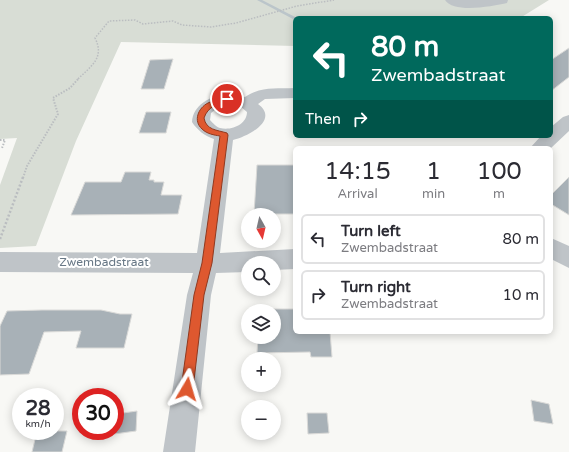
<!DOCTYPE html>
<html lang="en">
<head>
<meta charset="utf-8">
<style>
  body { margin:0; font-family:"Varela Round",sans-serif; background:#f7f7f7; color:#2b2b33; height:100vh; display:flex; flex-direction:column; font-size:15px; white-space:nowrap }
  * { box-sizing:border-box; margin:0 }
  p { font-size:13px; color:#7c7c81 }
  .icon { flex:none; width:22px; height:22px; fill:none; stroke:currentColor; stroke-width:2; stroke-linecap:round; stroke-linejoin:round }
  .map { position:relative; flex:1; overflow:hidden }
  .sheet { position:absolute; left:293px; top:146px; width:260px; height:188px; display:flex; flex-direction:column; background:#fff; border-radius:6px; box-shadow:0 2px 10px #0003 }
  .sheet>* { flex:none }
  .banner { position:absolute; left:293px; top:16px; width:260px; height:122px; border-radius:6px; box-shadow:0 2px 10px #0003; background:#00695c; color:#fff; overflow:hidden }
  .needle { width:26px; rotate:172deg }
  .buttons { position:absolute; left:241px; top:208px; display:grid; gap:8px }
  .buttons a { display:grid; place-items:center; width:40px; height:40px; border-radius:50%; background:#fff; box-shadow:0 2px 10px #0003; font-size:20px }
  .speed { position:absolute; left:12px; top:388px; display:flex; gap:8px; font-size:20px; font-weight:700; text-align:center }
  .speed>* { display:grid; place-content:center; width:52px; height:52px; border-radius:50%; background:#fff; box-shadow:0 2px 10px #0003; line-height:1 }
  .speed small { font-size:10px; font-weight:400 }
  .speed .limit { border:6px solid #d22; background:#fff; color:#111 }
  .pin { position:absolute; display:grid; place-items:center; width:34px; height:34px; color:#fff; margin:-17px; border:2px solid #fff; border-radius:50%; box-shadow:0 1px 4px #0007 }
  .me { position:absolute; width:44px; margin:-22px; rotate:7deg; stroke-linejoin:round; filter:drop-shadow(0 0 3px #0008) }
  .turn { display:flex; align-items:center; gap:14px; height:84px; padding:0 12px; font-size:18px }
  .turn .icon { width:52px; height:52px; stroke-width:2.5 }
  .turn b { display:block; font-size:28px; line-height:34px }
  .then { display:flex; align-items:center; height:38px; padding:0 12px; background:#0003; gap:8px; font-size:15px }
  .eta { display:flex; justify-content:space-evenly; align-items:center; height:68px; text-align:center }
  .eta b { font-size:24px; font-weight:600; line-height:28px }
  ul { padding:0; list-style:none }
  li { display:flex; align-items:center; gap:12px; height:50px; margin:0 8px 6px; padding:0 4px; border:2px solid #e1e1e2; border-radius:6px }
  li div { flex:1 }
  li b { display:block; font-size:15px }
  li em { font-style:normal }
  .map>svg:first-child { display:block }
  .green { fill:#d8ddd5 }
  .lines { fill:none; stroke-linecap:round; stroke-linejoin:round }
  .stream { fill:#bbc5ca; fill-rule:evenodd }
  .building { fill:#a8b1b7; stroke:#dadad8 }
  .path-far2 { stroke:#babdc0; stroke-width:1.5; stroke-dasharray:1.5 1.5; stroke-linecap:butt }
  .path-far1 { stroke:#babdc0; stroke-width:2; stroke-dasharray:1.5 1.5; stroke-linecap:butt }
  .path { stroke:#babdc0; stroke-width:2.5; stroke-dasharray:2 2; stroke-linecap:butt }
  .minor { fill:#bfc4c8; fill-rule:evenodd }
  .route { fill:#de582f; stroke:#90391f }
  .labels { text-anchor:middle; stroke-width:4; stroke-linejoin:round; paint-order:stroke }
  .street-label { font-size:12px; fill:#687886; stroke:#fff }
</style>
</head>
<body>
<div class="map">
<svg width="569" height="452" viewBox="0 0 569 452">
  <rect width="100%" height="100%" fill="#f8f8f5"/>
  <path class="green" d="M 0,0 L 549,0 L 520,18 L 295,18 L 295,46 L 121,42 L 76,141 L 36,246 L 0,248 L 0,185 L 17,138 L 0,139 Z"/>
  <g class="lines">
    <path class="stream" d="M 257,0 L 262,0 L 297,18 L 293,19 Z"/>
  </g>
  <g class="building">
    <path d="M 569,48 L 569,77 L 551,91 L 551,60 Z"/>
    <path d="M 173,59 L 164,89 L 141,89 L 150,60 Z"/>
    <path d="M 146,112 L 171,112 L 166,133 L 139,133 Z"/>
    <path d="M 257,165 L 294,165 L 295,214 L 254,214 Z"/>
    <path d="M 125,172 L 151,172 L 149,180 L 154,180 L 154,182 L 164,182 L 161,195 L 182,195 L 178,214 L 71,215 L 85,182 L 121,182 Z"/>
    <path d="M 569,177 L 569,215 L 551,204 L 551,195 Z"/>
    <path d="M 259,309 L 295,309 L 295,332 L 330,332 L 332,357 L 311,357 L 310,352 L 257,353 L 258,337 L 274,337 L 274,311 L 258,311 Z"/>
    <path d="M 42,310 L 101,310 L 120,314 L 132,314 L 124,348 L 76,348 L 81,331 L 44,332 L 29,374 L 0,375 L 0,326 L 7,311 Z"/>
    <path d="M 531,400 L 549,404 L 553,424 L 534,421 Z"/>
    <path d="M 137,411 L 136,431 L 114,434 L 116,414 Z"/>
    <path d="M 307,413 L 327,413 L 329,433 L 308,434 Z"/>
    <path d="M 37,431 L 67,431 L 62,452 L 32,452 Z"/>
  </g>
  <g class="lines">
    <path class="path-far2" d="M 78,79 C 91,66 105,58 95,38 L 109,21 L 135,20 L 143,24 L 173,21 L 182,25 L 211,27 L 236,23 L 297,6 L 334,0"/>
    <g class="path-far1">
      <path d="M 0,140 L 5,140 L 2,148"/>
      <path d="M 23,178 L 27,166 L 58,114 L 53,98 L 70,88 L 79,78"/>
    </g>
    <path class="path" d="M 0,239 L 23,177"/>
    <g class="minor">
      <path d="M 445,0 L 508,0 L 507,3 C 493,6 454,14 445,0 Z"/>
      <path d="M 295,88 L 295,98 L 265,99 L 258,104 C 280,120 247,137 233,140 L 220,253 L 295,249 L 295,269 L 274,270 L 274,263 L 248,263 L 248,272 L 216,273 L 211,295 L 195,452 L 163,452 L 187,295 L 193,273 L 0,272 L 0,252 L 197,253 L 214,139 C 205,136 197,130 192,122 C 193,105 210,96 226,94 C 232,93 239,96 245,97 C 262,86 275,89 295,88 ZM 227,104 L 241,107 L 247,112 C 247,124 232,131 220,128 C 216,127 213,123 210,120 L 211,113 L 219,107 Z"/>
      <path d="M 569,115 L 569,131 L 551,148 L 530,148 L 541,136 L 551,136 L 551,127 L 563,117 Z"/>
      <path d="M 551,238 L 569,246 L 569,268 L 551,259 Z"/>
    </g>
  </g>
  <path class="route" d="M 227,97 L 229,97 L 229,101 C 218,104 208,106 204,118 C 206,130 217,130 227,133 L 228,135 L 212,263 L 204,295 L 193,389 L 191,393 L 187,395 L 183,393 L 181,389 L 194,295 L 202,263 L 220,136 C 214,135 207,134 202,129 C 193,121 198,108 208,103 C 214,100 221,98 227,97 Z"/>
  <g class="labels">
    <g class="street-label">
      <text x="104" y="266">Zwembadstraat</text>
    </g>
  </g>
</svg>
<div class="buttons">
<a><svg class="needle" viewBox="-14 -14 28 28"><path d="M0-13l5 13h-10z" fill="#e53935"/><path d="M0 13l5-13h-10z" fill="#7c7c81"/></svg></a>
<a><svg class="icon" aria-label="search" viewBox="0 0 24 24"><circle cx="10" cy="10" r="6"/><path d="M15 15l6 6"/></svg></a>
<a><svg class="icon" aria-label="layers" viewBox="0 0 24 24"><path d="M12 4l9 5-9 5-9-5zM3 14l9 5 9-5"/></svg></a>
<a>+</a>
<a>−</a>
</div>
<div class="speed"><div>28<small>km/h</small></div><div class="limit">30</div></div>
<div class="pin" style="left:227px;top:99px;background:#d93025"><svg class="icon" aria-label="arrive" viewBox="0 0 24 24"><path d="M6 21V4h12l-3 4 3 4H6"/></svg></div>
<svg class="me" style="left:187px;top:389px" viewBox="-20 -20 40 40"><path d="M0-17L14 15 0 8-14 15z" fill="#de582f" stroke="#fff" stroke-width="4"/></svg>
<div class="banner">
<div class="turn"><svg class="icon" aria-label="left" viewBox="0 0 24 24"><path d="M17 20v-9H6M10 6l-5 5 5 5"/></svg><div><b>80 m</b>Zwembadstraat</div></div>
<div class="then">Then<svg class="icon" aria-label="right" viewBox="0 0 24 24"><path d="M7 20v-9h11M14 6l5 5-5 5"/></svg></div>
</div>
<section class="sheet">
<div class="eta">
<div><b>14:15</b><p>Arrival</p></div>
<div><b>1</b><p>min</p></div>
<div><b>100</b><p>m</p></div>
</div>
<ul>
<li><svg class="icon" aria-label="left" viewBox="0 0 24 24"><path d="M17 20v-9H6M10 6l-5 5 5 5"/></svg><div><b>Turn left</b><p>Zwembadstraat</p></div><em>80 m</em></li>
<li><svg class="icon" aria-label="right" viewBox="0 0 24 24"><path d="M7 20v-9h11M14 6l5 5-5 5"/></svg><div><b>Turn right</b><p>Zwembadstraat</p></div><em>10 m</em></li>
</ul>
</section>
</div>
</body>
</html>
